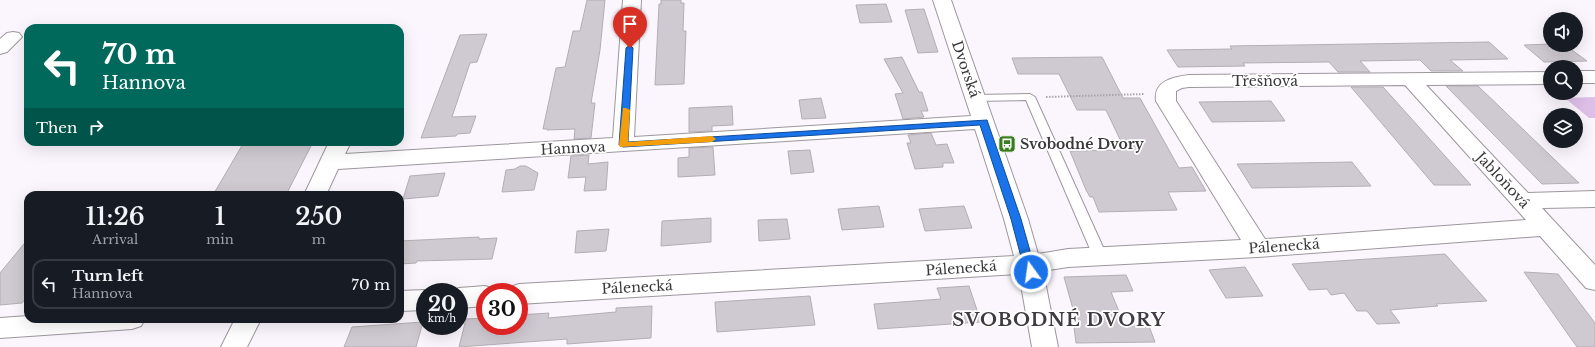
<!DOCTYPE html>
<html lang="en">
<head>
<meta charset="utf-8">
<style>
  body { margin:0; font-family:"Libre Baskerville",serif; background:#20242c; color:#f1f3f6; height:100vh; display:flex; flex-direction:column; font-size:15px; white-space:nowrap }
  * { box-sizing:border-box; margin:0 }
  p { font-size:13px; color:#9ea1a6 }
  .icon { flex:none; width:22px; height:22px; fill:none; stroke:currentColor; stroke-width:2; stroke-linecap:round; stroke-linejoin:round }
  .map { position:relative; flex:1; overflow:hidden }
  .details { position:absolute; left:24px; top:191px; width:380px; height:132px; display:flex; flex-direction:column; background:#171b24; border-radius:12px; box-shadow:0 4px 16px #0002 }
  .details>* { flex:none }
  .banner { position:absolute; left:24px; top:24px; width:380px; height:122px; border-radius:12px; box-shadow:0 4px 16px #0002; background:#00695c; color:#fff; overflow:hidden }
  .buttons { position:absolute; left:1543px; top:12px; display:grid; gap:8px }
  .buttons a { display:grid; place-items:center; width:40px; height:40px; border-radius:50%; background:#171b24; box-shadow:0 4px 16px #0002; font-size:20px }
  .speed { position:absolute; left:416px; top:283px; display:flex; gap:8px; font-size:20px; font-weight:700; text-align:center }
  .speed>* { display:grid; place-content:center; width:52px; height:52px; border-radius:50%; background:#171b24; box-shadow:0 4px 16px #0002; line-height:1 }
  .speed small { font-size:10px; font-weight:400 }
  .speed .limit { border:6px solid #d22; background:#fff; color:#111 }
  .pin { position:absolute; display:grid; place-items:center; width:34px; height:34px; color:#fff; margin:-41px -17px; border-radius:50% 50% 50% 0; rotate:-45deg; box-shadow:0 0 4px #0007 }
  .pin .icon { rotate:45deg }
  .me { position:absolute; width:44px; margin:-22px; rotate:346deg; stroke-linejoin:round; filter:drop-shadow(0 0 3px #0008) }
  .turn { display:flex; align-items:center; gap:14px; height:84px; padding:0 12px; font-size:18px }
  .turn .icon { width:52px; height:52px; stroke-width:2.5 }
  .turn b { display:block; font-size:28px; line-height:34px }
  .then { display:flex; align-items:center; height:38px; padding:0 12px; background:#0003; gap:8px; font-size:15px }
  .eta { display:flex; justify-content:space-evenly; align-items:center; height:68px; text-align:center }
  .eta b { font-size:24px; font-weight:600; line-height:28px }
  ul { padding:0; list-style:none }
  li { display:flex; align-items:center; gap:12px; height:50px; margin:0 8px 6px; padding:0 4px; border:2px solid #363941; border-radius:12px }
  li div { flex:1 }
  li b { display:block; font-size:15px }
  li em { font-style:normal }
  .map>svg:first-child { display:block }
  .green { fill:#debfe7 }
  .building { fill:#cfcad1; stroke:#b3aeb4 }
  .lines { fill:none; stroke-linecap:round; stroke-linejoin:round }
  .service-casing { stroke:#9c979d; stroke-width:2 }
  .minor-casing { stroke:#9c979d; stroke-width:2 }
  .path { stroke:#a8a5aa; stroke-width:2; stroke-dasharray:1.5 1.5; stroke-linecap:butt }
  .service { fill:#fff; fill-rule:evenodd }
  .minor { fill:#fff; fill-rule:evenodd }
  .route { fill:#1a73e8; stroke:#114b97 }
  .slow { fill:#f59e0b }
  .labels { text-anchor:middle; stroke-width:3.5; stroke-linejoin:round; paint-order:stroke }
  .street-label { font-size:14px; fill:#39373a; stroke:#fff }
  .poi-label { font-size:14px; font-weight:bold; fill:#39373a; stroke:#fff; text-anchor:start }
  .district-label { font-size:18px; font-weight:bold; letter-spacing:1px; fill:#3f3b40; stroke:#fff }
</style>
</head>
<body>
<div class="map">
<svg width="1595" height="347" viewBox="0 0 1595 347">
  <rect width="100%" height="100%" fill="#fbf6fd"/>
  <path class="green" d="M 1595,97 L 1595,118 L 1589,118 L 1565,98 Z"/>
  <g class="building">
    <path d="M 587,0 L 605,0 L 600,50 L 591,103 L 595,103 L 591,138 L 574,139 L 575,129 L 547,130 L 547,129 L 543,129 L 556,68 L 565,67 L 573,31 L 580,31 Z"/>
    <path d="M 661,0 L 681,0 L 681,3 L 684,3 L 683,31 L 686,31 L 684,84 L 655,85 L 659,4 L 661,4 Z"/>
    <path d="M 886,4 L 892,22 L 860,23 L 856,5 Z"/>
    <path d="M 924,9 L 938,52 L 918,53 L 905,10 Z"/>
    <path d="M 487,34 L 477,62 L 470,63 L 452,117 L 476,116 L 470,133 L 457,134 L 456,136 L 421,138 L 460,35 Z"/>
    <path d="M 1489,42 L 1508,59 L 1450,60 L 1463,71 L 1431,71 L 1420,60 L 1360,61 L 1370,72 L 1338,72 L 1329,62 L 1243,63 L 1245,66 L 1178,67 L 1167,50 L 1232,49 L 1230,46 Z"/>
    <path d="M 1550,44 L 1565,45 L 1587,61 L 1544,62 L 1524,45 Z"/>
    <path d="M 902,57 L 919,92 L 922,92 L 928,111 L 921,111 L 924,117 L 903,119 L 895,94 L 903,93 L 884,59 Z"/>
    <path d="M 1102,57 L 1123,98 L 1140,98 L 1179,168 L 1192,167 L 1206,191 L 1168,192 L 1177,210 L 1099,212 L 1093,197 L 1090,197 L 1086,190 L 1070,151 L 1125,150 L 1106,110 L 1077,110 L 1059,74 L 1018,74 L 1012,58 Z"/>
    <path d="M 1446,86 L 1478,86 L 1579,183 L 1542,184 Z"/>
    <path d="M 1351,87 L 1383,87 L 1471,185 L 1434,185 Z"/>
    <path d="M 821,98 L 826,118 L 802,119 L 799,100 Z"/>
    <path d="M 1271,101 L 1285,121 L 1212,122 L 1199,102 Z"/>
    <path d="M 732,106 L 733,125 L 712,126 L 712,131 L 689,132 L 689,108 Z"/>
    <path d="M 931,133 L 936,145 L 947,144 L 954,163 L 943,163 L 943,167 L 915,169 L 907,143 L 911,143 L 908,135 Z"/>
    <path d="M 244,142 L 313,142 L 286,195 L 213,195 Z"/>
    <path d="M 713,147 L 715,175 L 678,177 L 678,158 L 689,157 L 689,148 Z"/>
    <path d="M 810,150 L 814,172 L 791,174 L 788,151 Z"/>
    <path d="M 589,155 L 588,164 L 608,162 L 606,190 L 584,191 L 586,177 L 568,178 L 571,156 Z"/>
    <path d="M 1352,162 L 1371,186 L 1252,188 L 1237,164 Z"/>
    <path d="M 520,166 L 526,166 L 538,173 L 534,190 L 502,192 L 506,170 L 515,169 Z"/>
    <path d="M 445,173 L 438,196 L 403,199 L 410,176 Z"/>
    <path d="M 879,206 L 884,227 L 842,230 L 838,209 Z"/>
    <path d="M 964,206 L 972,228 L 925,231 L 919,209 Z"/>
    <path d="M 711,218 L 711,242 L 661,246 L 662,221 Z"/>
    <path d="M 787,219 L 790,239 L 759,241 L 758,220 Z"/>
    <path d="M 609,229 L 606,251 L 575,253 L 577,231 Z"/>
    <path d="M 479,237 L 479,239 L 497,238 L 492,259 L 417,261 L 416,263 L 400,264 L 400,241 Z"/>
    <path d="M 28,239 L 28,296 L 22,303 L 0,305 L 0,273 Z"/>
    <path d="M 1445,254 L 1487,301 L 1436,304 L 1438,306 L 1390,310 L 1400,323 L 1377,324 L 1367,311 L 1357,311 L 1344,293 L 1331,295 L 1327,289 L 1309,290 L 1292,264 Z"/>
    <path d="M 1245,267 L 1263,296 L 1226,298 L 1209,270 Z"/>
    <path d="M 1524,272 L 1558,274 L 1595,323 L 1595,347 L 1577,347 Z"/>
    <path d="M 1126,275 L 1133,291 L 1111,292 L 1125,326 L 1149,326 L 1155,342 L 1076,343 L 1074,327 L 1078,327 L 1064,277 Z"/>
    <path d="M 969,286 L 981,322 L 878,329 L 874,304 L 941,299 L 937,288 Z"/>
    <path d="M 810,296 L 815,325 L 717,332 L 715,302 Z"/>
    <path d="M 652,306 L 651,338 L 567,344 L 567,339 L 459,347 L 466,319 L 485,318 L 485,326 L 519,326 L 519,315 L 549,313 L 548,318 L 616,312 L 616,308 Z"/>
    <path d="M 423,322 L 416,347 L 344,347 L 352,327 Z"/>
  </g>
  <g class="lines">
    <defs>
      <path id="service" d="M 1030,94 L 1035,97 L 1107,256 L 1105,259 L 1100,261 L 1095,259 L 1093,256 L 1026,100 L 975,101 L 970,98 L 975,95 Z"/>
      <g id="minor">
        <path d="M 623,0 L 641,0 L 634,137 L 971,116 L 933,0 L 951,0 L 1028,219 L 1038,254 L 1068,249 L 1241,240 L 1156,101 C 1153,81 1173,77 1189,75 L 1550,72 L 1550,84 L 1426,85 L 1528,193 L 1595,191 L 1595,207 L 1542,208 L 1595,265 L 1595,290 L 1586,288 L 1540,236 L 1258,257 L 1068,267 L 1043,271 L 1058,347 L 1032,347 L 1019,274 L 519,304 L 519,292 L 507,292 L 510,287 L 519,284 L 1014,256 L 1004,219 L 975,129 L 338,169 L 326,195 L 304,195 L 329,142 L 351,142 L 345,154 L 613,138 ZM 1405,85 L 1526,220 L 1265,239 L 1176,101 L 1176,91 L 1182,88 L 1189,87 Z"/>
        <path d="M 13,32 L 19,33 L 22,37 L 7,52 L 0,54 L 0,39 L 7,33 Z"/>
        <rect x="1576" y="71" width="19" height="12"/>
        <path d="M 485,286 L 494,289 L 496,292 L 485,292 L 485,306 L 459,308 L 459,292 L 449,292 L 459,288 Z"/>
        <path d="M 425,290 L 431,292 L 425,292 L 425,310 L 400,311 L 400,291 Z"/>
        <path d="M 28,316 L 28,319 L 145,319 L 141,326 L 132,329 L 0,338 L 0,318 Z"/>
        <path d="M 235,319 L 261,319 L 247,347 L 221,347 Z"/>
      </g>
    </defs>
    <use href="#service" class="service-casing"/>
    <use href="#minor" class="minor-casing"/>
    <path class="path" d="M 1046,97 L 1145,94"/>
    <use href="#service" class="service"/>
    <use href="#minor" class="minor"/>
  </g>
  <path class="route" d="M 630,45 L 633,48 L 628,142 L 987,120 L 1021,219 L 1036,272 L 1034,275 L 1027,275 L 1025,272 L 1011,219 L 980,125 L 623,147 L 619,145 L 626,48 Z"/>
  <path class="slow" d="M 623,108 L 626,108 L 630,110 L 628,142 L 712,136 L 716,139 L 712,142 L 620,147 L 619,145 Z"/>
  <defs>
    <symbol id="bus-square" viewBox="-11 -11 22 22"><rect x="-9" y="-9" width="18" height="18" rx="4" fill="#3a7d1f" stroke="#fff"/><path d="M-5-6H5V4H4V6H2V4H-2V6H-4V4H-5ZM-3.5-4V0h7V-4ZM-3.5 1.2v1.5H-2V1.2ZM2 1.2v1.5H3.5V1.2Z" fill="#fff"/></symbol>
  </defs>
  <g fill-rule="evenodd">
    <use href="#bus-square" x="997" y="134" width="20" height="20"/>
  </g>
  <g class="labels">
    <g class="street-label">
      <text transform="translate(966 69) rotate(71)" y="5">Dvorská</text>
      <text x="1265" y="86">Třešňová</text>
      <text transform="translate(573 148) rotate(-3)" y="5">Hannova</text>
      <text transform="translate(1503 180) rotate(47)" y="5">Jabloňová</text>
      <text transform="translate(1284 246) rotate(-4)" y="5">Pálenecká</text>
      <text transform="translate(961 268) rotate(-4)" y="5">Pálenecká</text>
      <text transform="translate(637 287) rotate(-3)" y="5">Pálenecká</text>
    </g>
    <g class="poi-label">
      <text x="1020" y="149">Svobodné Dvory</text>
    </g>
    <g class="district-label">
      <text x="1059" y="326">SVOBODNÉ DVORY</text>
    </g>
  </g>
</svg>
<div class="buttons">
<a><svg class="icon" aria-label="sound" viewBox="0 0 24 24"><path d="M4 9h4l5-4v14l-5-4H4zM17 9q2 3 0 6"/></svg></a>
<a><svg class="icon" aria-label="search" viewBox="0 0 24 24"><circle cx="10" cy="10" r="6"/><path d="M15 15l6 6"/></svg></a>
<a><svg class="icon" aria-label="layers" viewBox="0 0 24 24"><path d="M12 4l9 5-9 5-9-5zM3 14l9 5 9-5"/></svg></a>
</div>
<div class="speed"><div>20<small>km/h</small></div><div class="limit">30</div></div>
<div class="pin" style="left:630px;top:48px;background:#d93025"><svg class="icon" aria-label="arrive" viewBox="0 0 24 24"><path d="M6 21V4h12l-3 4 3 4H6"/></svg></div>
<svg class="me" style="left:1031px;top:272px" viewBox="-20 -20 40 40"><circle r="17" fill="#1a73e8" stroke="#fff" stroke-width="3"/><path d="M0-11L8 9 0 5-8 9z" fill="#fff"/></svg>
<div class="banner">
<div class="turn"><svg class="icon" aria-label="left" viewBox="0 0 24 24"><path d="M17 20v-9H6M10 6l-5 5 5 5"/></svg><div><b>70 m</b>Hannova</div></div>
<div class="then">Then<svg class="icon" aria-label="right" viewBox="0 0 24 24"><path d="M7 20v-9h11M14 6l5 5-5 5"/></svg></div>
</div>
<section class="details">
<div class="eta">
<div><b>11:26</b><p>Arrival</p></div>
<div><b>1</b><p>min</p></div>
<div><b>250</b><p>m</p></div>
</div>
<ul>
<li><svg class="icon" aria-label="left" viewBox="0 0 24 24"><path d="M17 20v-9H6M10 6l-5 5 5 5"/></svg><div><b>Turn left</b><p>Hannova</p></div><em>70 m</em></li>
</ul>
</section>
</div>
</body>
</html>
